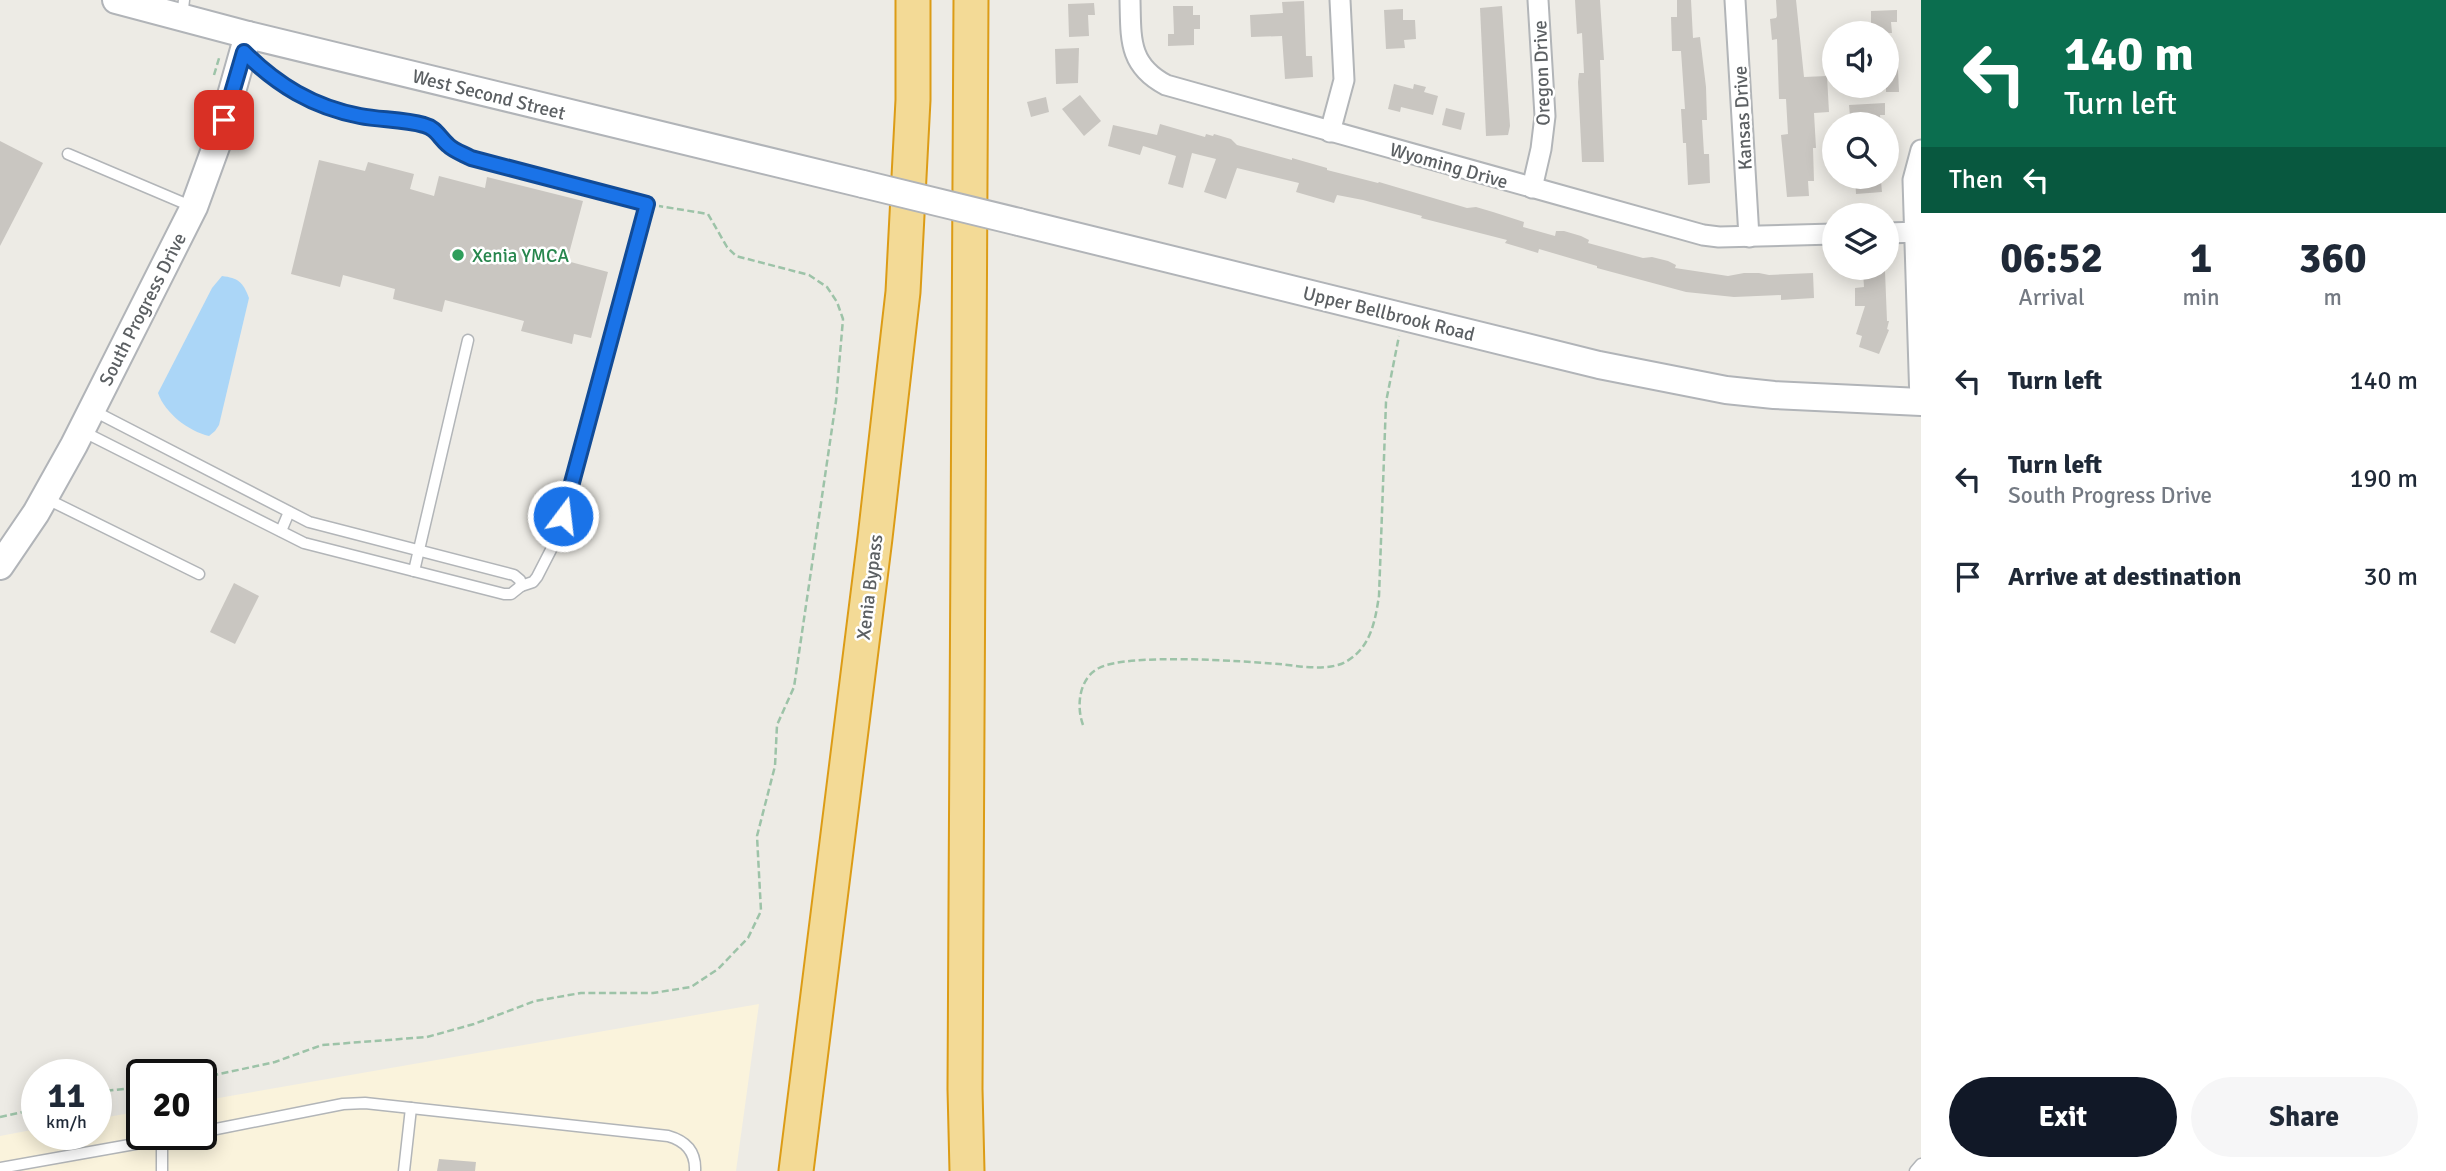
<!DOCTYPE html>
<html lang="en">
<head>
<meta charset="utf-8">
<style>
  body { margin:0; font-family:Signika,sans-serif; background:#f6f6f7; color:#1f2937; height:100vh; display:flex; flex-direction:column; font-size:26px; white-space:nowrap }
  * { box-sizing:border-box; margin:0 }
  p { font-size:23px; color:#747a83 }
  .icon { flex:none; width:38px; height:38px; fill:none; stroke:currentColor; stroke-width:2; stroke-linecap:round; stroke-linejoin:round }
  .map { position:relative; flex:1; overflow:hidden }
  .sheet { display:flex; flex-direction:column; background:#fff; width:525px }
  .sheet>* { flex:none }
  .top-card { background:#0b6e4f; color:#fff; overflow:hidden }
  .fabs { position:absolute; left:1822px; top:21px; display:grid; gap:14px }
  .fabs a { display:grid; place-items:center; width:77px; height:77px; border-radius:50%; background:#fff; box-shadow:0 4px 18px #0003; font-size:35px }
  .speed { position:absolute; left:21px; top:1059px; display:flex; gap:14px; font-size:35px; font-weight:700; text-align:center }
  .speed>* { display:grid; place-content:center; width:91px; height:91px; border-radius:50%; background:#fff; box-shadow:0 4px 18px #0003; line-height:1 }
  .speed small { font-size:18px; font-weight:400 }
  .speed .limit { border:4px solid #111; border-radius:10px; background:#fff; color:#111 }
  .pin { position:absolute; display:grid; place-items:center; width:60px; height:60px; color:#fff; margin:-30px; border-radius:14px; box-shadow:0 4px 10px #0006 }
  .me { position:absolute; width:77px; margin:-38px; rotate:15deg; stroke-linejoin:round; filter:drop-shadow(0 0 5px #0008) }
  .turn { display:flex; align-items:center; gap:24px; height:147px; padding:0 28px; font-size:32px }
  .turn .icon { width:91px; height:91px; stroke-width:2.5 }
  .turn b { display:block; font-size:49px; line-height:60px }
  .then { display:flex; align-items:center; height:66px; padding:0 28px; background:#0003; gap:14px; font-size:26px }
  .eta { display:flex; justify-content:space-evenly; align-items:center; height:119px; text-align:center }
  .eta b { font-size:42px; font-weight:700; line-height:49px }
  .action { display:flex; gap:14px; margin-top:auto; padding:14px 28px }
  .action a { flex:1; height:80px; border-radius:42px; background:#111827; color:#fff; font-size:28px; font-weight:700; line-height:80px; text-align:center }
  .action a+a { background:#f6f6f7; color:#1f2937 }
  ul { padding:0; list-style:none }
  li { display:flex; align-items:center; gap:21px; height:98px; padding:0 28px }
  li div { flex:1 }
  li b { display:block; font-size:26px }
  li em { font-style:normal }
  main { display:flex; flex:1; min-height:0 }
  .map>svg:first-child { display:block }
  .commercial { fill:#faf3dc }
  .water { fill:#abd6f7 }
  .building { fill:#c9c6c1 }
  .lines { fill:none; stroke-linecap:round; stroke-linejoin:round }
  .lane-casing { stroke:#b2b5b8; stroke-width:13 }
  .street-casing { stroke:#b2b5b8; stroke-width:23 }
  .secondary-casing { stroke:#b1b4b8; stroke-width:30 }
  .highway-casing { stroke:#dc9c16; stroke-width:37 }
  .path { stroke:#9dc3a8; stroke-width:2.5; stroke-dasharray:7 3.5; stroke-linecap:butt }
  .lane { stroke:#fff; stroke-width:10 }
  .street { stroke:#fff; stroke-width:19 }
  .secondary { stroke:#fff; stroke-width:26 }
  .highway { stroke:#f3da96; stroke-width:33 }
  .secondary-bridge-casing { stroke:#b1b4b8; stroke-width:30; stroke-linecap:butt }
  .secondary-bridge { stroke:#fff; stroke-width:26 }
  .route-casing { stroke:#114b97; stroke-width:18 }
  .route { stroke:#1a73e8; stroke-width:12 }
  .leisure-dot { fill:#2e9e5b; stroke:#fff; stroke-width:2.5 }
  .labels { text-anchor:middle; stroke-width:5; stroke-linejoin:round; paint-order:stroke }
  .street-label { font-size:19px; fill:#5c6063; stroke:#fff }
  .leisure-label { font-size:19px; fill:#27864d; stroke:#fff; text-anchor:start }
</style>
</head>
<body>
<main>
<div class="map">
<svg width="1921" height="1171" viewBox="0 0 1921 1171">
  <rect width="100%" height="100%" fill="#edebe5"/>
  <path class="commercial" d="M 759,1004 L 736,1171 L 0,1171 L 0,1136 L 37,1129 L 37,1134 L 96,1134 L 96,1119 L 142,1111 L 142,1134 L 201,1134 L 201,1101 Z"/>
  <path class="water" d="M 222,276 C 238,278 243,282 249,298 L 219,425 L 215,431 L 209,436 C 188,431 165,413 158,393 L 212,288 Z"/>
  <g class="building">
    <path d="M 1575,0 L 1600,0 L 1604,60 L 1600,60 L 1604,162 L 1582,162 L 1578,82 L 1579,73 L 1584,73 L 1582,33 L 1577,34 Z"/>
    <path d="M 1677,0 L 1691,0 L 1693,38 L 1700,37 L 1706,87 L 1707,120 L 1702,120 L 1704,154 L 1709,154 L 1710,183 L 1688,185 L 1686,143 L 1683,143 L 1681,109 L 1685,109 L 1681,51 L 1672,51 L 1671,17 L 1677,17 Z"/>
    <path d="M 1776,0 L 1796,0 L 1804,77 L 1827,76 L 1829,112 L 1814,113 L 1816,148 L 1813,148 L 1814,181 L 1808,181 L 1809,196 L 1787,197 L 1781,135 L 1788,134 L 1786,99 L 1779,99 L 1777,39 L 1772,40 L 1770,19 L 1776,18 L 1777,16 Z"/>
    <path d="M 1304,1 L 1306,56 L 1312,56 L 1313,77 L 1285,79 L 1282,36 L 1251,37 L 1250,15 L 1283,13 L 1282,2 Z"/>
    <path d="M 1094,3 L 1095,15 L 1088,15 L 1089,36 L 1069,37 L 1068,4 Z"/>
    <path d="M 1173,6 L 1193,6 L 1193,15 L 1200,15 L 1200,29 L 1194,29 L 1194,45 L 1168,46 L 1168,34 L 1174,34 Z"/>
    <path d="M 1502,6 L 1510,126 L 1508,135 L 1486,136 L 1480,8 Z"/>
    <path d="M 1403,9 L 1403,20 L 1415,20 L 1416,39 L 1404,40 L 1405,48 L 1386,49 L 1384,10 Z"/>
    <path d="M 1897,10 L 1897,22 L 1891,22 L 1892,33 L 1871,33 L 1871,11 Z"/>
    <path d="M 1079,48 L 1078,83 L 1056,84 L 1055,49 Z"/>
    <path d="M 1886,48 L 1897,48 L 1899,92 L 1886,92 Z"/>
    <path d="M 1394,84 L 1413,89 L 1414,84 L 1426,87 L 1424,92 L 1438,96 L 1433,115 L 1401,107 L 1400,112 L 1388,109 Z"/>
    <path d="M 1080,95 L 1101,121 L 1084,136 L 1062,109 Z"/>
    <path d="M 1046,97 L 1049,112 L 1031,117 L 1027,102 Z"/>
    <path d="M 1885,103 L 1885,115 L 1880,115 L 1881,124 L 1860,124 L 1860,115 L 1850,116 L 1849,105 Z"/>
    <path d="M 1446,108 L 1465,113 L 1461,130 L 1442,125 Z"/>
    <path d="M 1160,124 L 1205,137 L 1206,134 L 1213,136 L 1214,134 L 1231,139 L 1237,145 L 1292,160 L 1292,158 L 1327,168 L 1327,170 L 1378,183 L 1379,182 L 1467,208 L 1476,207 L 1493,212 L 1524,222 L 1523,227 L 1555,236 L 1556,231 L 1564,231 L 1581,236 L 1589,240 L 1588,243 L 1643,258 L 1652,257 L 1668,261 L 1676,265 L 1675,268 L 1728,276 L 1744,273 L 1759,273 L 1769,275 L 1813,273 L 1814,298 L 1781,300 L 1781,295 L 1734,297 L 1686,292 L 1597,268 L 1597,266 L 1539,249 L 1538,253 L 1505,243 L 1507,240 L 1421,218 L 1422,216 L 1363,200 L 1337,195 L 1334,203 L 1296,192 L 1299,183 L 1237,168 L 1226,199 L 1204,192 L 1216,159 L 1192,153 L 1183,188 L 1168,184 L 1176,156 L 1143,146 L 1140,155 L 1108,146 L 1113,125 L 1157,135 Z"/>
    <path d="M 0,141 L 43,163 L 0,246 Z"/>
    <path d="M 319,160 L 365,171 L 368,162 L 414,174 L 410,189 L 434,196 L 439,176 L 485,188 L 487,177 L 583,201 L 567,261 L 608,272 L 591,338 L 574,334 L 572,344 L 521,331 L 524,321 L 445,300 L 442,312 L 393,299 L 395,289 L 343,275 L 340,287 L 291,274 Z"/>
    <path d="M 1855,177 L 1875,177 L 1875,181 L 1881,181 L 1882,192 L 1856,194 Z"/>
    <path d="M 1885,271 L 1887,321 L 1889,321 L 1887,329 L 1889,330 L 1879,354 L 1859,347 L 1862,336 L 1856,334 L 1865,306 L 1855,306 L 1855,288 L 1864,287 L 1863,272 Z"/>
    <path d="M 234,583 L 259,596 L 235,644 L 210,632 Z"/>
    <path d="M 439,1159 L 476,1162 L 475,1171 L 437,1171 Z"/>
  </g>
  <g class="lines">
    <defs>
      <g id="lane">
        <path d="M 182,17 L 184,0"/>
        <path d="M 246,54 L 268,76 L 290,90 L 324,105 L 358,116 L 424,125 L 435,130 L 448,146 L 471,158 L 647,204 L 556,540 L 537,577 L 533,582 L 521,586"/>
        <path d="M 68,154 L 193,207"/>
        <path d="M 82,431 L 304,543 L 504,594 L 511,594 L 521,586 L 520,580 L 514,575 L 309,522 L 94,411"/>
        <path d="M 47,499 L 199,574"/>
        <path d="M 281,531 L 289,512"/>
        <path d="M 414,571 L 468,340"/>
        <path d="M 201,1132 L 343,1104 L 365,1103 L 668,1136 C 686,1141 696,1152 695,1171"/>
        <path d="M 0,1168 L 191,1134"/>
        <path d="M 162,1171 L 162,1140"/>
        <path d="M 404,1171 L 411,1108"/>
        <path d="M 1915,1171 L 1921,1164"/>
      </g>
      <g id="street">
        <path d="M 1130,0 C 1131,38 1128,65 1166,85 L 1703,235 L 1719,237 L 1834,234"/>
        <path d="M 1735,0 L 1749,237"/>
        <path d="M 1330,132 L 1344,80 L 1340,0"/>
        <path d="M 1532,188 L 1541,149 L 1545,116 L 1538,0"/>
        <path d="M 1886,233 L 1921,232"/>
        <path d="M 1920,402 L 1913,180 L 1921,150"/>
      </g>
      <g id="secondary">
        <path d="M 116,0 L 248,35 L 863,184"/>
        <path d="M 1019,222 L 1599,365 L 1726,390 L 1774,395 L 1921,402"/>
        <path d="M 0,566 L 36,513 L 74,445 L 194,207 L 218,141 L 248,35"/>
      </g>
      <g id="highway">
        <path d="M 796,1171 L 875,538 L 903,292 L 913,100 L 913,0"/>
        <path d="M 967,1171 L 965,1089 L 971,0"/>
      </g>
    </defs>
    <use href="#lane" class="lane-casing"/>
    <use href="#street" class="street-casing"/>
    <use href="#secondary" class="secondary-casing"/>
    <use href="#highway" class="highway-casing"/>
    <g class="path">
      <path d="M 214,75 L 220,55"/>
      <path d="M 1083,725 C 1076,706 1079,678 1099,668 C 1127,653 1243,661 1279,664 C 1299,666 1329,672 1347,661 C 1371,647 1375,621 1379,596 L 1386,402 L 1399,336"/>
      <path d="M 201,1078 L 275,1062 L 322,1045 L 427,1037 L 474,1024 L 535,1001 L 581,993 L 653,993 L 691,987 L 718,969 L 748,938 L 761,911 L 757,836 L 775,766 L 777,725 L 794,687 L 836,401 L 843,319 L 837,302 L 827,287 L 809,275 L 736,256 L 727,247 L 708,214 L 659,206"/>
      <path d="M 96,1092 L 142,1087"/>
      <path d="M 0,1117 L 37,1109"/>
    </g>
    <use href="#lane" class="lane"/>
    <use href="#street" class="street"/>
    <use href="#secondary" class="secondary"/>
    <use href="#highway" class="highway"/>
    <defs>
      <path id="secondary-bridge" d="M 863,184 L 1019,222"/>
    </defs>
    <use href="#secondary-bridge" class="secondary-bridge-casing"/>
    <use href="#secondary-bridge" class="secondary-bridge"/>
  </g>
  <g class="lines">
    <defs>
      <path id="route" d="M 224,120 L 244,52 C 277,85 313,107 360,116 C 380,120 403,119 424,125 C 436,128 439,137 448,145 C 454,151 464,154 471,158 L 647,204 L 563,516"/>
    </defs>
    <use href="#route" class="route-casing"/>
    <use href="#route" class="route"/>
  </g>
  <circle class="leisure-dot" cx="458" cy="255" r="7"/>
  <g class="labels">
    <g class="street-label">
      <text transform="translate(1541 73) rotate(-92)" y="7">Oregon Drive</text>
      <text transform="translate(489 94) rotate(14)" y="7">West Second Street</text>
      <text transform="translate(1742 118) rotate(-93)" y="7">Kansas Drive</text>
      <text transform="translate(1449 165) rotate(16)" y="7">Wyoming Drive</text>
      <text transform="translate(142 309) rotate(-63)" y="7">South Progress Drive</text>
      <text transform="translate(1389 313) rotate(14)" y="7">Upper Bellbrook Road</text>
      <text transform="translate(869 587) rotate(-83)" y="7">Xenia Bypass</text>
    </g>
    <g class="leisure-label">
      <text x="472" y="262">Xenia YMCA</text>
    </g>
  </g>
</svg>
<div class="fabs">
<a><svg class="icon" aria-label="sound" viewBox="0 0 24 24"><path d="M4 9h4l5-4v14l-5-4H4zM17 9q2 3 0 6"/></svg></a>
<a><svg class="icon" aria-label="search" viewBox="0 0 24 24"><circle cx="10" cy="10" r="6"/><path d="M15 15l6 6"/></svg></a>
<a><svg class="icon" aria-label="layers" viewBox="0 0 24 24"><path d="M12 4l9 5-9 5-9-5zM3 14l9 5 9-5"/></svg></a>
</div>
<div class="speed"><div>11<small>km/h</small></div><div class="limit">20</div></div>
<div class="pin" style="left:224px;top:120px;background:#d93025"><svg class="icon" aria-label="arrive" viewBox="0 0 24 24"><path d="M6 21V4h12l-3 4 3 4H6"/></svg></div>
<svg class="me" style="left:563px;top:516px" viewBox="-20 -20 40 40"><circle r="17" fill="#1a73e8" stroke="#fff" stroke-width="3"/><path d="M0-11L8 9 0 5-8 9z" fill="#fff"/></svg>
</div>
<section class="sheet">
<div class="top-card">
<div class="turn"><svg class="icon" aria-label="left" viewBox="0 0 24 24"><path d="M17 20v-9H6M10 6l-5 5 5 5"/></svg><div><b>140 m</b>Turn left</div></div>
<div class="then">Then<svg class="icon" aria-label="left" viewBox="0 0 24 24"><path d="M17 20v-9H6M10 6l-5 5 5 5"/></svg></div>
</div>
<div class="eta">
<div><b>06:52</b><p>Arrival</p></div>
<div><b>1</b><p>min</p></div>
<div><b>360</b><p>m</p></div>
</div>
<ul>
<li><svg class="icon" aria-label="left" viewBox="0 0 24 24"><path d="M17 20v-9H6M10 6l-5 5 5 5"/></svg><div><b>Turn left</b></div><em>140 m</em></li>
<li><svg class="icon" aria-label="left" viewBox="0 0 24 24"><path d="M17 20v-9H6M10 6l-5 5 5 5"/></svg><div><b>Turn left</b><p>South Progress Drive</p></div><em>190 m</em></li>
<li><svg class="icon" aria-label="arrive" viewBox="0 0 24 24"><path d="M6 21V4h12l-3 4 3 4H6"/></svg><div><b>Arrive at destination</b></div><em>30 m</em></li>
</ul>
<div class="action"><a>Exit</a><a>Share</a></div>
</section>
</main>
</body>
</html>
